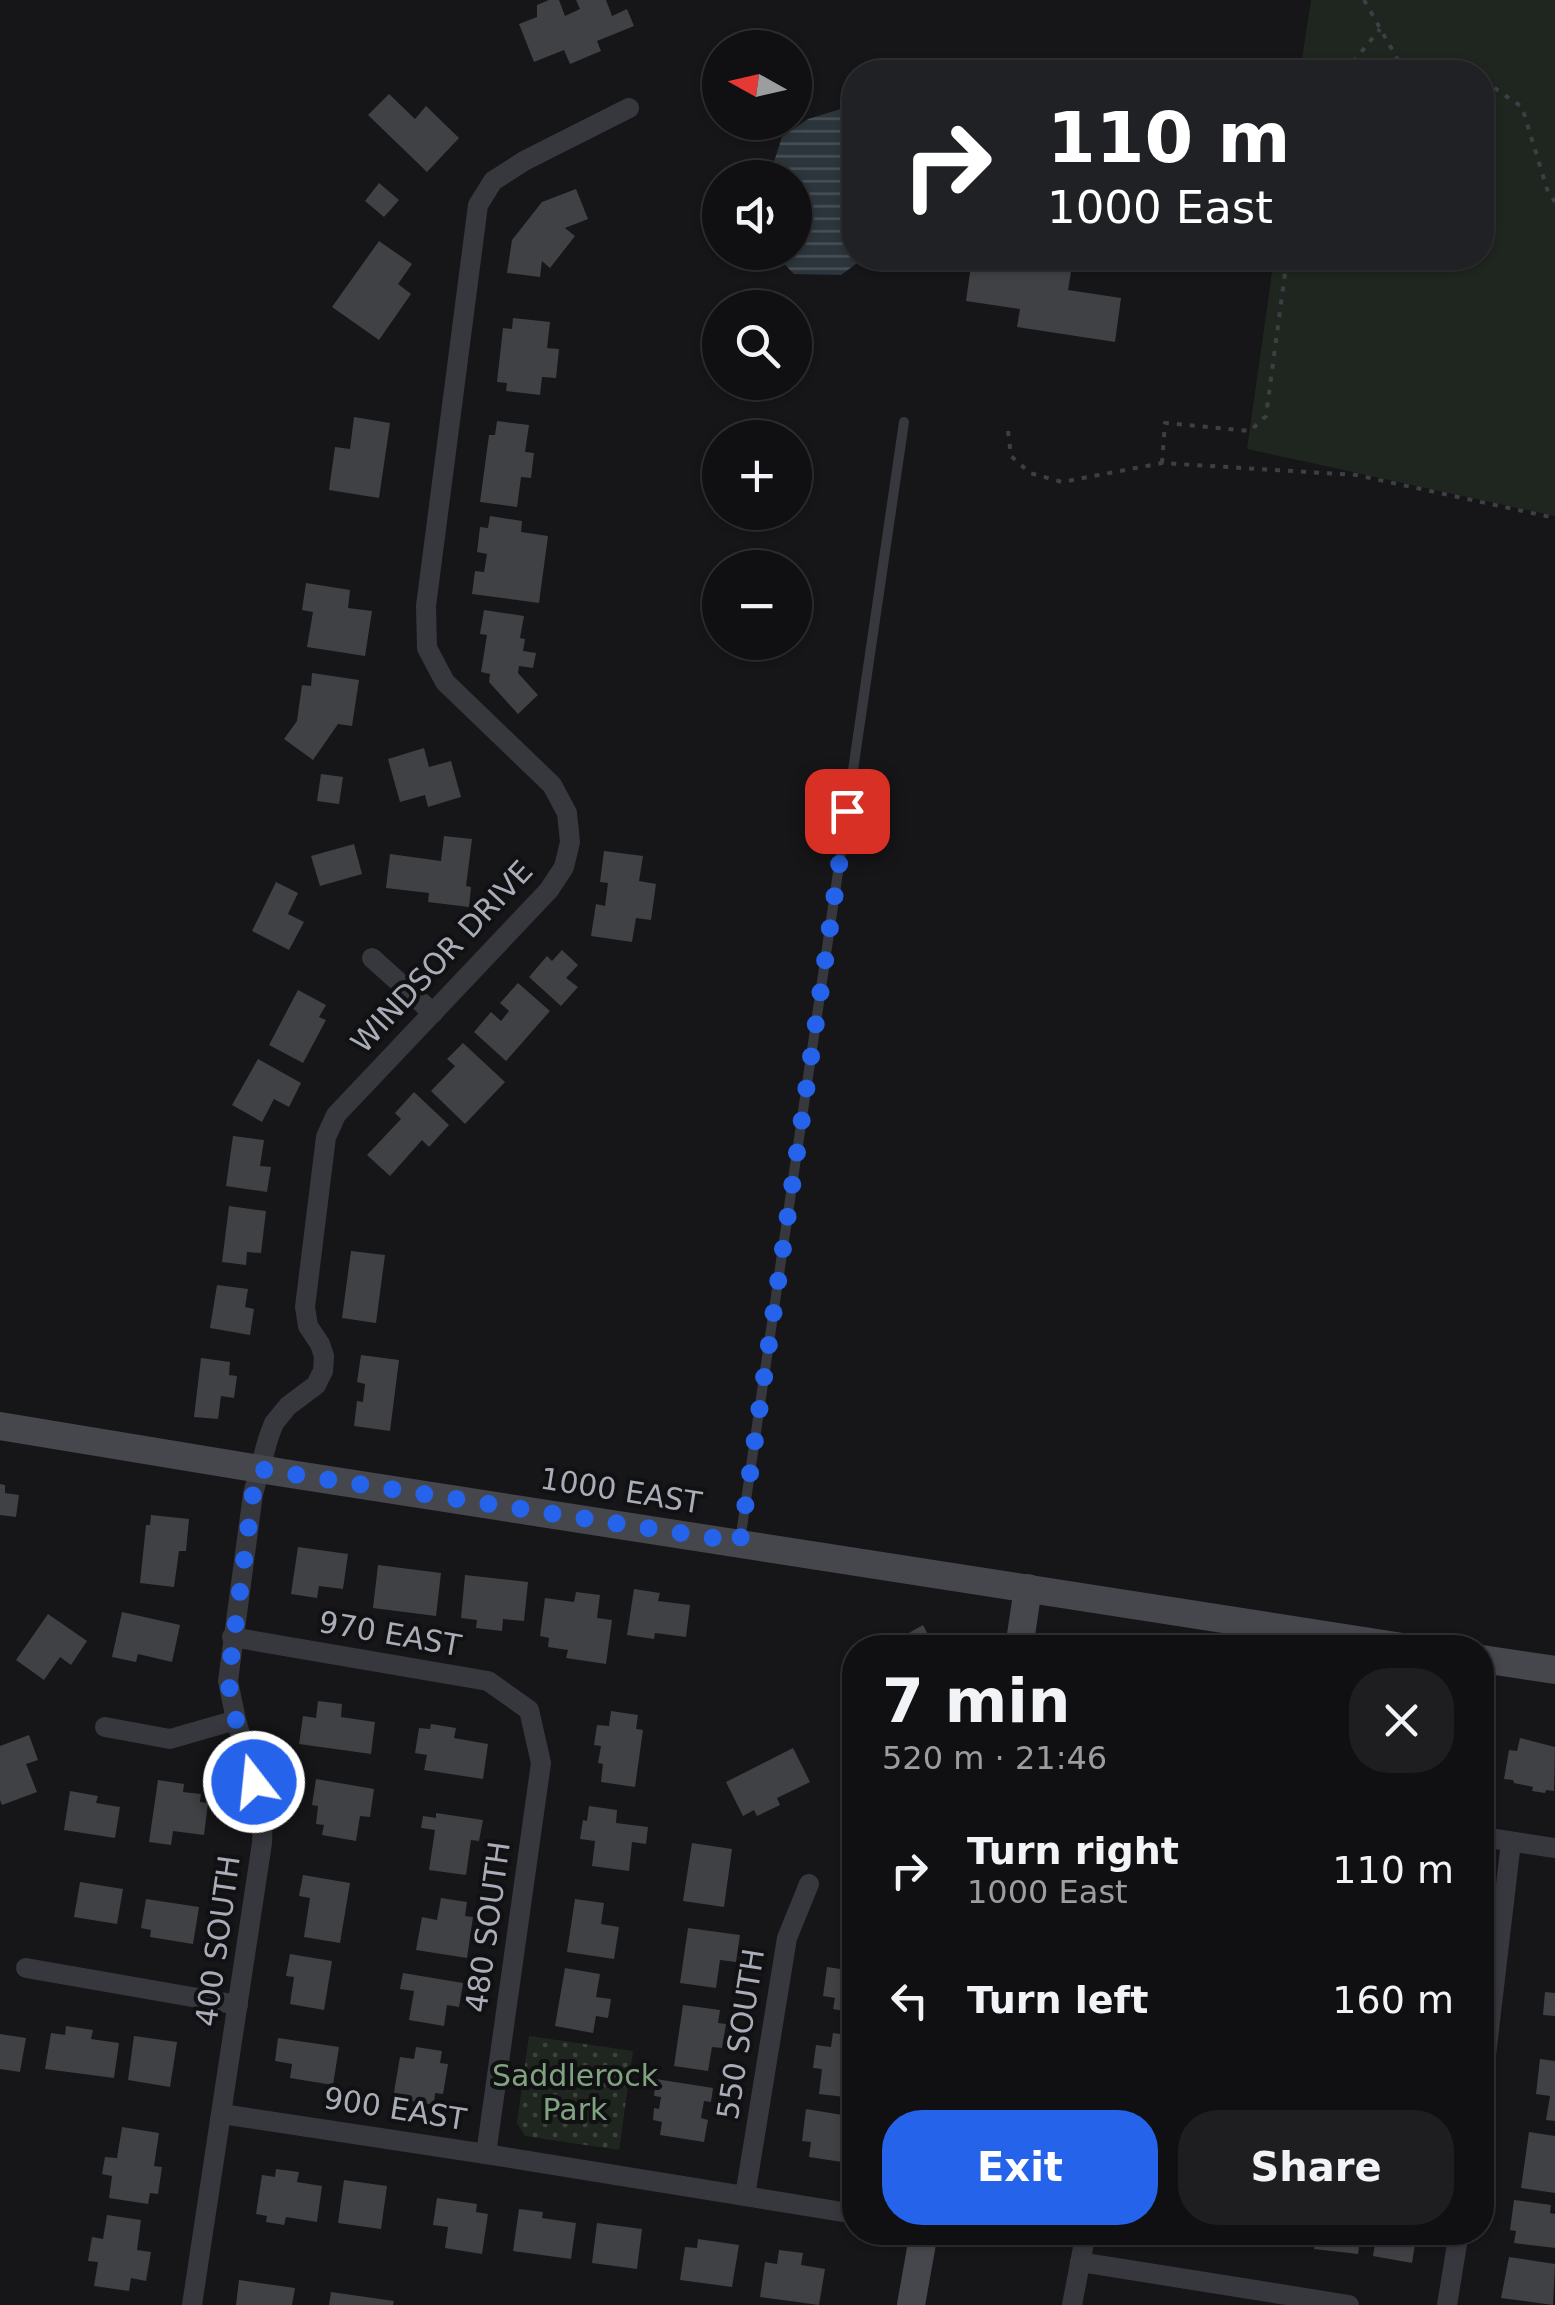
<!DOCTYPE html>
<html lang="en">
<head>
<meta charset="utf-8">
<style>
  body { margin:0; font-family:"DejaVu Sans",sans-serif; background:#1e1e20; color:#f1f3f6; height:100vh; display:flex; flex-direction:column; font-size:38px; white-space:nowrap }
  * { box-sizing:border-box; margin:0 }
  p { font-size:32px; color:#9c9d9f }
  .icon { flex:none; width:55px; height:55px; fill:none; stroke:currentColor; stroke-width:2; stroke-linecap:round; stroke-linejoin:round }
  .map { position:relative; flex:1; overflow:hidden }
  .panel { position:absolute; left:842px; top:1635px; width:652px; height:610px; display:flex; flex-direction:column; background:#101012; border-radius:40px; box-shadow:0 2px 8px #0004,0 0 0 2px #303032 }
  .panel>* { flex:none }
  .banner { position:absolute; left:842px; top:60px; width:652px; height:210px; border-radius:40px; box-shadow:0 2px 8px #0004,0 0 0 2px #303032; background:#202124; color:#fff; overflow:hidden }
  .needle { width:65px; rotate:278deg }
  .controls { position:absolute; left:702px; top:30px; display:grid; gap:20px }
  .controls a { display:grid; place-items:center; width:110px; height:110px; border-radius:50%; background:#101012; box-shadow:0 2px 8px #0004,0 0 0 2px #303032; font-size:50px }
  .pin { position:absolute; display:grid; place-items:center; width:85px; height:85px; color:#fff; margin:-42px; border-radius:20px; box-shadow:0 5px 15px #0006 }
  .me { position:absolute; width:110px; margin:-55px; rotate:344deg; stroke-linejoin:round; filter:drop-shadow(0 0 8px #0008) }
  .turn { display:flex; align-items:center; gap:35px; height:210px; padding:0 40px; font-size:45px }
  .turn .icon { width:130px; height:130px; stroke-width:2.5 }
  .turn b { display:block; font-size:70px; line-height:85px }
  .round { display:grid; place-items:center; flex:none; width:105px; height:105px; border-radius:40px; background:#1e1e20 }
  .headline { display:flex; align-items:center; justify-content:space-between; height:170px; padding:0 40px }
  h1 { font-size:60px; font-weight:600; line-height:75px }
  .button { display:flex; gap:20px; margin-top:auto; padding:20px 40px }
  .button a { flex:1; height:115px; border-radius:40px; background:#2563eb; color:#fff; font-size:40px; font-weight:600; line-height:115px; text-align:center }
  .button a+a { background:#1e1e20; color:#f1f3f6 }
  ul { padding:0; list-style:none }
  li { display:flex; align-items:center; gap:30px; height:130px; padding:0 40px }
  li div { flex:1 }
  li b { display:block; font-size:38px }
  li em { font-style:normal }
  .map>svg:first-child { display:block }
  .green { fill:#1e261f }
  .park { fill:url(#park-dots) }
  .water { fill:url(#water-rules) }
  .building { fill:#404145 }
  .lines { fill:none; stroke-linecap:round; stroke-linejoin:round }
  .path { stroke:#3d3f44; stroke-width:4; stroke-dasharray:5 8; stroke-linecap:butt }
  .lane { stroke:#37383d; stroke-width:10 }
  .street { stroke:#37383d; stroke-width:20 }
  .secondary { stroke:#45474d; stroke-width:28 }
  .route { stroke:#2563eb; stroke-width:18; stroke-dasharray:0 32.4 }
  .labels { text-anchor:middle; stroke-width:8; stroke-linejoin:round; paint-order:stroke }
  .street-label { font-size:30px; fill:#a8adb8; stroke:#111113 }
  .park-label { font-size:30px; fill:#7fa381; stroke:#111113 }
</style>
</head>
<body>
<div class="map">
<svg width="1555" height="2305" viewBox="0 0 1555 2305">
  <defs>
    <pattern id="park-dots" width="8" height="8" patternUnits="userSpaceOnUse" patternTransform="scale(2.5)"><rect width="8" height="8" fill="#1e261f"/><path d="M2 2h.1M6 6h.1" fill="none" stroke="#3c433d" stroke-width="1.8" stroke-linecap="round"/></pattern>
    <pattern id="water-rules" width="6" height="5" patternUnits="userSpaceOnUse" patternTransform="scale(2.5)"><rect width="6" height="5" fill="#2c353c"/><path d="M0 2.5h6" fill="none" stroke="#485056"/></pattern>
  </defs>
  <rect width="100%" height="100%" fill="#161618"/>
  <path class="green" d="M 1311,0 L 1555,0 L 1555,516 L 1247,449 L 1274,258 L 1482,258 L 1482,72 L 1300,72 Z"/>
  <path class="park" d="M 529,2036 L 633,2051 L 619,2150 L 525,2136 L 517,2123 Z"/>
  <path class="water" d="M 841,109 L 855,111 L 855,165 L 848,179 L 855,182 L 855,258 L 864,258 L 841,275 L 794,274 L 774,253 L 795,252 L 795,178 L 769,177 L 782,137 L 808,119 Z"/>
  <g class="building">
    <path d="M 549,0 L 559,0 L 565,16 L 580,9 L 576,0 L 606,0 L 612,16 L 627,9 L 634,26 L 597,41 L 601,51 L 570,64 L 564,50 L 534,62 L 519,24 L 537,17 L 537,5 Z"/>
    <path d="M 389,94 L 415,119 L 426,106 L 459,138 L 427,172 L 368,115 Z"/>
    <path d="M 379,183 L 399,200 L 384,217 L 365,201 Z"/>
    <path d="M 576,189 L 588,219 L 565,228 L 575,236 L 550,268 L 542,261 L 540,277 L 507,273 L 512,240 L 542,202 Z"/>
    <path d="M 379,241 L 412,264 L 398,284 L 411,294 L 379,340 L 332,307 Z"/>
    <path d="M 972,258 L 1071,272 L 1068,290 L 1121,298 L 1115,342 L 1017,327 L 1020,309 L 966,301 Z"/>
    <path d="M 513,318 L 550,322 L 547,348 L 559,349 L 556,378 L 542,377 L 540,395 L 506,391 L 507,383 L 497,382 L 503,328 L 512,329 Z"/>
    <path d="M 354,417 L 390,423 L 379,498 L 329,490 L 335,447 L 350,449 Z"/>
    <path d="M 497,421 L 529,425 L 525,452 L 534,453 L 531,478 L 521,477 L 517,507 L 480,502 L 489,435 L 495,435 Z"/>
    <path d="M 490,516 L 522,521 L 521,532 L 548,536 L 539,603 L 472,594 L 475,571 L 484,572 L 487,554 L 477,552 L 480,527 L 488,528 Z"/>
    <path d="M 306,583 L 350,590 L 348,608 L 372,611 L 365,656 L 307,647 L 313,612 L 302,610 Z"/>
    <path d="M 484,610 L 524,616 L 520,638 L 525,639 L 523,651 L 536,653 L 533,668 L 519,666 L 518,673 L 538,695 L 518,714 L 489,682 L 490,674 L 481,672 L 487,635 L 480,634 Z"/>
    <path d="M 312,673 L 359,680 L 352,726 L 338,724 L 313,760 L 284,739 L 297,721 L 302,685 L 311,686 Z"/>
    <path d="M 424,748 L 429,767 L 451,761 L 461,797 L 428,807 L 425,795 L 400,802 L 388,759 Z"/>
    <path d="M 321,774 L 343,777 L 339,804 L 317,801 Z"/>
    <path d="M 444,836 L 472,839 L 466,886 L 471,887 L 469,907 L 428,902 L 429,893 L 386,888 L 390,854 L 441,861 Z"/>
    <path d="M 354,844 L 362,874 L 320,886 L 311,856 Z"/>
    <path d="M 604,851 L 643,856 L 639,881 L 656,884 L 651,920 L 636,918 L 632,942 L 591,936 L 596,904 L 605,906 L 608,883 L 600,882 Z"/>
    <path d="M 276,882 L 298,893 L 288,914 L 304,922 L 289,950 L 252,931 Z"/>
    <path d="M 562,950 L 578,965 L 566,978 L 578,987 L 561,1006 L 529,977 L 547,956 L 552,961 Z"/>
    <path d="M 518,983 L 550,1011 L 506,1061 L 474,1032 L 491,1012 L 501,1021 L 509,1011 L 500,1003 Z"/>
    <path d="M 298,990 L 326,1005 L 319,1017 L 326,1020 L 303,1063 L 269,1045 Z"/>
    <path d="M 463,1043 L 505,1082 L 465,1124 L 431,1091 L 455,1066 L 447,1059 Z"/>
    <path d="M 258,1059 L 301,1083 L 289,1107 L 274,1099 L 262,1122 L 232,1105 Z"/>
    <path d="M 414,1092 L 449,1125 L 429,1147 L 422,1140 L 390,1176 L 367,1155 L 401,1119 L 395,1113 Z"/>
    <path d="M 233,1136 L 264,1140 L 260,1166 L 271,1167 L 267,1192 L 226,1186 Z"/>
    <path d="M 229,1206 L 266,1211 L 261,1253 L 247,1252 L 246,1265 L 222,1262 Z"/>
    <path d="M 351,1251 L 385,1255 L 376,1323 L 342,1318 Z"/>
    <path d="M 217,1285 L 248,1289 L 245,1307 L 254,1309 L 250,1335 L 210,1328 Z"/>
    <path d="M 361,1355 L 399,1360 L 390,1431 L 354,1426 L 357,1401 L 363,1402 L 365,1384 L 357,1382 Z"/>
    <path d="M 201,1358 L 230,1362 L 229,1375 L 237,1376 L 234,1398 L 221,1396 L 218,1419 L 194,1417 Z"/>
    <path d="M 0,1484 L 5,1485 L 5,1493 L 19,1495 L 16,1517 L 0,1515 Z"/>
    <path d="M 151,1515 L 189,1519 L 186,1551 L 179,1551 L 174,1587 L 140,1583 L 146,1525 L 150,1525 Z"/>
    <path d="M 298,1547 L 348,1554 L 343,1589 L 319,1586 L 317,1598 L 291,1594 Z"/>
    <path d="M 378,1565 L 441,1573 L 436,1616 L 373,1608 Z"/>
    <path d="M 465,1575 L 528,1582 L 524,1621 L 503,1619 L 502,1631 L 476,1628 L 477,1620 L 461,1618 Z"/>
    <path d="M 634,1589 L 660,1593 L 658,1601 L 690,1605 L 686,1637 L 655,1633 L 654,1639 L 627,1635 Z"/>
    <path d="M 576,1592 L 600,1595 L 597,1618 L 612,1620 L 606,1664 L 566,1658 L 568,1650 L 548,1647 L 549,1638 L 540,1636 L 545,1598 L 574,1602 Z"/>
    <path d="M 122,1612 L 180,1625 L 172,1662 L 138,1654 L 136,1662 L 112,1657 Z"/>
    <path d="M 48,1614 L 87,1641 L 71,1665 L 60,1657 L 44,1680 L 16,1660 Z"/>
    <path d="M 923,1625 L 935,1648 L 882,1648 Z"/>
    <path d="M 318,1701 L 342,1704 L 341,1717 L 375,1722 L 371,1754 L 299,1744 L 303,1716 L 316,1718 Z"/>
    <path d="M 611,1711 L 638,1715 L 636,1729 L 643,1730 L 635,1787 L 601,1782 L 603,1764 L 598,1763 L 601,1746 L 594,1745 L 597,1725 L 609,1726 Z"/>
    <path d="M 431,1724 L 456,1728 L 454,1738 L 488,1744 L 483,1779 L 424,1770 L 427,1755 L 415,1753 L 419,1728 L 430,1729 Z"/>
    <path d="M 1482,1734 L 1491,1735 L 1485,1773 L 1482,1773 Z"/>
    <path d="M 29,1735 L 38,1760 L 26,1764 L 37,1792 L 2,1805 L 0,1800 L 0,1746 Z"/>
    <path d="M 1520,1738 L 1555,1747 L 1554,1791 L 1546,1790 L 1545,1793 L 1532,1791 L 1533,1787 L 1514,1783 L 1513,1780 L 1504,1779 L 1509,1750 L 1517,1751 Z"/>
    <path d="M 793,1748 L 810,1782 L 777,1798 L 780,1805 L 757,1816 L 754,1810 L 743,1816 L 726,1782 Z"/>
    <path d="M 316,1779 L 374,1789 L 370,1817 L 360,1816 L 356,1841 L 322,1835 L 324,1825 L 316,1824 L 318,1806 L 312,1805 Z"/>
    <path d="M 158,1780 L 184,1784 L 183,1792 L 201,1794 L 200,1802 L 208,1803 L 204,1835 L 173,1831 L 171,1845 L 149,1842 Z"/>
    <path d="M 70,1791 L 98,1796 L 96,1803 L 120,1807 L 115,1838 L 64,1830 Z"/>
    <path d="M 589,1806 L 617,1810 L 616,1823 L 648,1827 L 646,1844 L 632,1842 L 629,1871 L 592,1866 L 595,1841 L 580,1839 L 583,1820 L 587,1821 Z"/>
    <path d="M 436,1813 L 483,1820 L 479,1841 L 471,1840 L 466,1875 L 429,1870 L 435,1830 L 421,1828 L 423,1816 L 436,1818 Z"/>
    <path d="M 692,1843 L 732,1849 L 724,1907 L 683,1901 Z"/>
    <path d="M 303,1875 L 350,1883 L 340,1943 L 304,1937 L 310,1898 L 299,1896 Z"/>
    <path d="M 80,1882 L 123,1889 L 117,1924 L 74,1917 Z"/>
    <path d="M 441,1898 L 467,1902 L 465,1916 L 473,1917 L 467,1958 L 416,1950 L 422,1917 L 437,1920 Z"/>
    <path d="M 146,1899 L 199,1907 L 193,1944 L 150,1937 L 151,1930 L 141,1928 Z"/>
    <path d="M 575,1899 L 604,1903 L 601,1924 L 619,1927 L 614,1959 L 567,1952 Z"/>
    <path d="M 688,1928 L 740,1935 L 736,1962 L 720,1960 L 716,1988 L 680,1983 Z"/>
    <path d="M 290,1954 L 332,1961 L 324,2010 L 290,2004 L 294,1977 L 286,1976 Z"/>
    <path d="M 843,1957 L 855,1959 L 855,2013 L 833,2009 L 835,1998 L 823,1996 L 827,1967 L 841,1969 Z"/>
    <path d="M 565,1968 L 600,1974 L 596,1997 L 611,1999 L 608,2018 L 596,2016 L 593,2033 L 555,2026 Z"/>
    <path d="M 403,1973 L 463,1983 L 459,2007 L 447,2005 L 444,2026 L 409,2020 L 414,1991 L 400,1989 Z"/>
    <path d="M 1545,1992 L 1555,1993 L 1555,2016 L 1543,2015 Z"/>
    <path d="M 683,2005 L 720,2010 L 718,2023 L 726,2024 L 722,2048 L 712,2047 L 708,2071 L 674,2066 Z"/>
    <path d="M 66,2026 L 93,2030 L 91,2039 L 119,2043 L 114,2078 L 45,2069 L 51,2033 L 65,2035 Z"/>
    <path d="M 833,2033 L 855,2036 L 854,2098 L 819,2094 L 822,2069 L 813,2068 L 816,2045 L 831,2047 Z"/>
    <path d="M 0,2034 L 26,2038 L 20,2072 L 0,2069 Z"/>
    <path d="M 134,2036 L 177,2042 L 170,2087 L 128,2080 Z"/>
    <path d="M 278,2038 L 339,2047 L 333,2085 L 290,2078 L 292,2064 L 275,2061 Z"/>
    <path d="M 416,2047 L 442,2051 L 440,2063 L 448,2064 L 443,2094 L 435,2093 L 434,2105 L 393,2098 L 400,2057 L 414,2059 Z"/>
    <path d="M 1540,2059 L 1555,2061 L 1555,2121 L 1546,2120 L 1550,2096 L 1536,2094 Z"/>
    <path d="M 656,2079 L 713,2088 L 711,2102 L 704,2101 L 701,2118 L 708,2120 L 704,2142 L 660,2135 L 662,2122 L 653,2120 L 654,2108 L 659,2109 L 661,2097 L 654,2096 Z"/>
    <path d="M 806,2109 L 855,2117 L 855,2164 L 809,2157 L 811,2142 L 802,2141 Z"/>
    <path d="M 122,2127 L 159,2133 L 154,2166 L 162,2167 L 158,2194 L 150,2193 L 148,2204 L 109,2198 L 112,2176 L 102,2174 L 105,2157 L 117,2158 Z"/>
    <path d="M 1529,2132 L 1555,2136 L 1555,2193 L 1521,2188 Z"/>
    <path d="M 276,2169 L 299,2172 L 297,2182 L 322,2186 L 317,2222 L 286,2217 L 284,2225 L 266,2222 L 267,2216 L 256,2214 L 262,2175 L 275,2177 Z"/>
    <path d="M 344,2180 L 387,2186 L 381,2229 L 338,2223 Z"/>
    <path d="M 437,2198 L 477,2204 L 476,2212 L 488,2214 L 482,2254 L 445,2248 L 448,2227 L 433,2225 Z"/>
    <path d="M 1514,2200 L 1551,2205 L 1550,2213 L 1555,2214 L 1555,2248 L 1514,2243 L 1516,2231 L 1510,2230 Z"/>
    <path d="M 519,2209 L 543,2212 L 542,2218 L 576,2223 L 571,2259 L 513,2251 Z"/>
    <path d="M 107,2215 L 141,2220 L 137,2250 L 151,2252 L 146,2281 L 131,2278 L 129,2291 L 94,2286 L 98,2262 L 88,2261 L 92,2237 L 103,2239 Z"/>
    <path d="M 597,2223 L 642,2229 L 637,2269 L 592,2263 Z"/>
    <path d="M 1316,2232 L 1361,2232 L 1358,2254 L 1314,2249 Z"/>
    <path d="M 1377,2232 L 1417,2232 L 1412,2263 L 1373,2256 Z"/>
    <path d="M 698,2239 L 739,2245 L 732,2287 L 680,2280 L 685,2247 L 697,2248 Z"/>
    <path d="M 779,2250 L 803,2253 L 801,2265 L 825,2269 L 819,2305 L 760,2297 L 765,2262 L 777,2264 Z"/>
    <path d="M 1509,2257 L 1555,2264 L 1553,2305 L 1501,2298 Z"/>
    <path d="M 239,2280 L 295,2288 L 292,2305 L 236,2305 Z"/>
    <path d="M 331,2292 L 394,2301 L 393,2305 L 329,2305 Z"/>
  </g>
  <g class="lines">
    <g class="path">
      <path d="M 1364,0 L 1398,60 L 1442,72"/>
      <path d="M 1345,72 L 1380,29"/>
      <path d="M 1482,84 L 1493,87 L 1522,107 L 1547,189 L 1555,202"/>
      <path d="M 1008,431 L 1011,456 L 1030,473 L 1062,482 L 1162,463 L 1356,475 L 1555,518"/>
      <path d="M 1162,463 L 1165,423 L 1250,431 L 1266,416 L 1287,258"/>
    </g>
    <path class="lane" d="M 740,1541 L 904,422"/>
    <g class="street">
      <path d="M 372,958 L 433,1013"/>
      <path d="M 232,1637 L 488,1681 L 529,1710 L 541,1763 L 486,2154"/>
      <path d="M 105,1727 L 170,1739 L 236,1720"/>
      <path d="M 1482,1837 L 1555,1848"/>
      <path d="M 26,1968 L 238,2005"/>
      <path d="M 1482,2089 L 1511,1842"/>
      <path d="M 222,2114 L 486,2154 L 855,2214"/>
      <path d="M 745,2196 L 787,1938 L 809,1884"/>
      <path d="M 1080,2262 L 1349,2305"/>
      <path d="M 192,2305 L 262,1843 L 263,1813 L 236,1720 L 228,1681 L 253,1494 L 268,1439 L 274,1423 L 288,1406 L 316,1385 L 323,1371 L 324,1356 L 320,1344 L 308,1326 L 305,1307 L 326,1137 L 336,1115 L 549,890 L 564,867 L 570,842 L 567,813 L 552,785 L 445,682 L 427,648 L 426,606 L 478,205 L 493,181 L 524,161 L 629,108"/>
      <path d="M 1072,2305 L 1086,2232"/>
      <path d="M 1447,2305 L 1459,2232"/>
    </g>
    <g class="secondary">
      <path d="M 0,1426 L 284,1473 L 1409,1648"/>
      <path d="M 1019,1648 L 1028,1588"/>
      <path d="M 1482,1659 L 1555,1670"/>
      <path d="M 911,2305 L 924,2232"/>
    </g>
  </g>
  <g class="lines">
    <path class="route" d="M 254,1782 L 236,1720 L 228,1681 L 253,1494 L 259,1469 L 740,1542 L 847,811"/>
  </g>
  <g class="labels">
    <g class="street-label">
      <text transform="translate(442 957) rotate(-47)" y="10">WINDSOR DRIVE</text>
      <text transform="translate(621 1491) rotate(9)" y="10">1000 EAST</text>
      <text transform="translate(390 1634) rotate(10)" y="10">970 EAST</text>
      <text transform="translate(488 1927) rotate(-82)" y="10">480 SOUTH</text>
      <text transform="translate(218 1941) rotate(-82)" y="10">400 SOUTH</text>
      <text transform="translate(741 2034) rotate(-81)" y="10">550 SOUTH</text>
      <text transform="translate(395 2109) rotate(9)" y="10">900 EAST</text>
    </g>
    <g class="park-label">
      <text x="575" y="2086">Saddlerock<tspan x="575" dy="34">Park</tspan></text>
    </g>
  </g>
</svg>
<div class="controls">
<a><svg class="needle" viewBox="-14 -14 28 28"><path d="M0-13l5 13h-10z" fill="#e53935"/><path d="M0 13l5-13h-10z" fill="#9c9d9f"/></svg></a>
<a><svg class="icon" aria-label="sound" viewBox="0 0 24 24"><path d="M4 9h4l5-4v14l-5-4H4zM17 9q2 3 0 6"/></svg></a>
<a><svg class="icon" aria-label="search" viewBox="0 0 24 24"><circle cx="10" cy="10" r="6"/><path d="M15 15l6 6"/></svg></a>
<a>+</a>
<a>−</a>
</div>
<div class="pin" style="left:847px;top:811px;background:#d93025"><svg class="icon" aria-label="arrive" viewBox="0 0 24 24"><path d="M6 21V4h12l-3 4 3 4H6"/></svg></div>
<svg class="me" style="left:254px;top:1782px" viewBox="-20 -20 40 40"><circle r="17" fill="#2563eb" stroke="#fff" stroke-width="3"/><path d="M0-11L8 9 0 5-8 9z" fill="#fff"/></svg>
<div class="banner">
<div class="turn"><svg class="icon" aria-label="right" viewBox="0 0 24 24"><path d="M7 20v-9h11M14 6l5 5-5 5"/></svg><div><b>110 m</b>1000 East</div></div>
</div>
<section class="panel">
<div class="headline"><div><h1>7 min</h1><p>520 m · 21:46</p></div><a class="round"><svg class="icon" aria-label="close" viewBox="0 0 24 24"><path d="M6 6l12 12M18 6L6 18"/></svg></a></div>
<ul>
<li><svg class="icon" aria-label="right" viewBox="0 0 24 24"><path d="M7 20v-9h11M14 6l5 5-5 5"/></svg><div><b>Turn right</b><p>1000 East</p></div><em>110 m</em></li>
<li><svg class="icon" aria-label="left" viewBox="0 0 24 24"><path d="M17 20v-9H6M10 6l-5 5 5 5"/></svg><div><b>Turn left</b></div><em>160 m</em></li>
</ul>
<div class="button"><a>Exit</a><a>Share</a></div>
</section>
</div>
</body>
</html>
